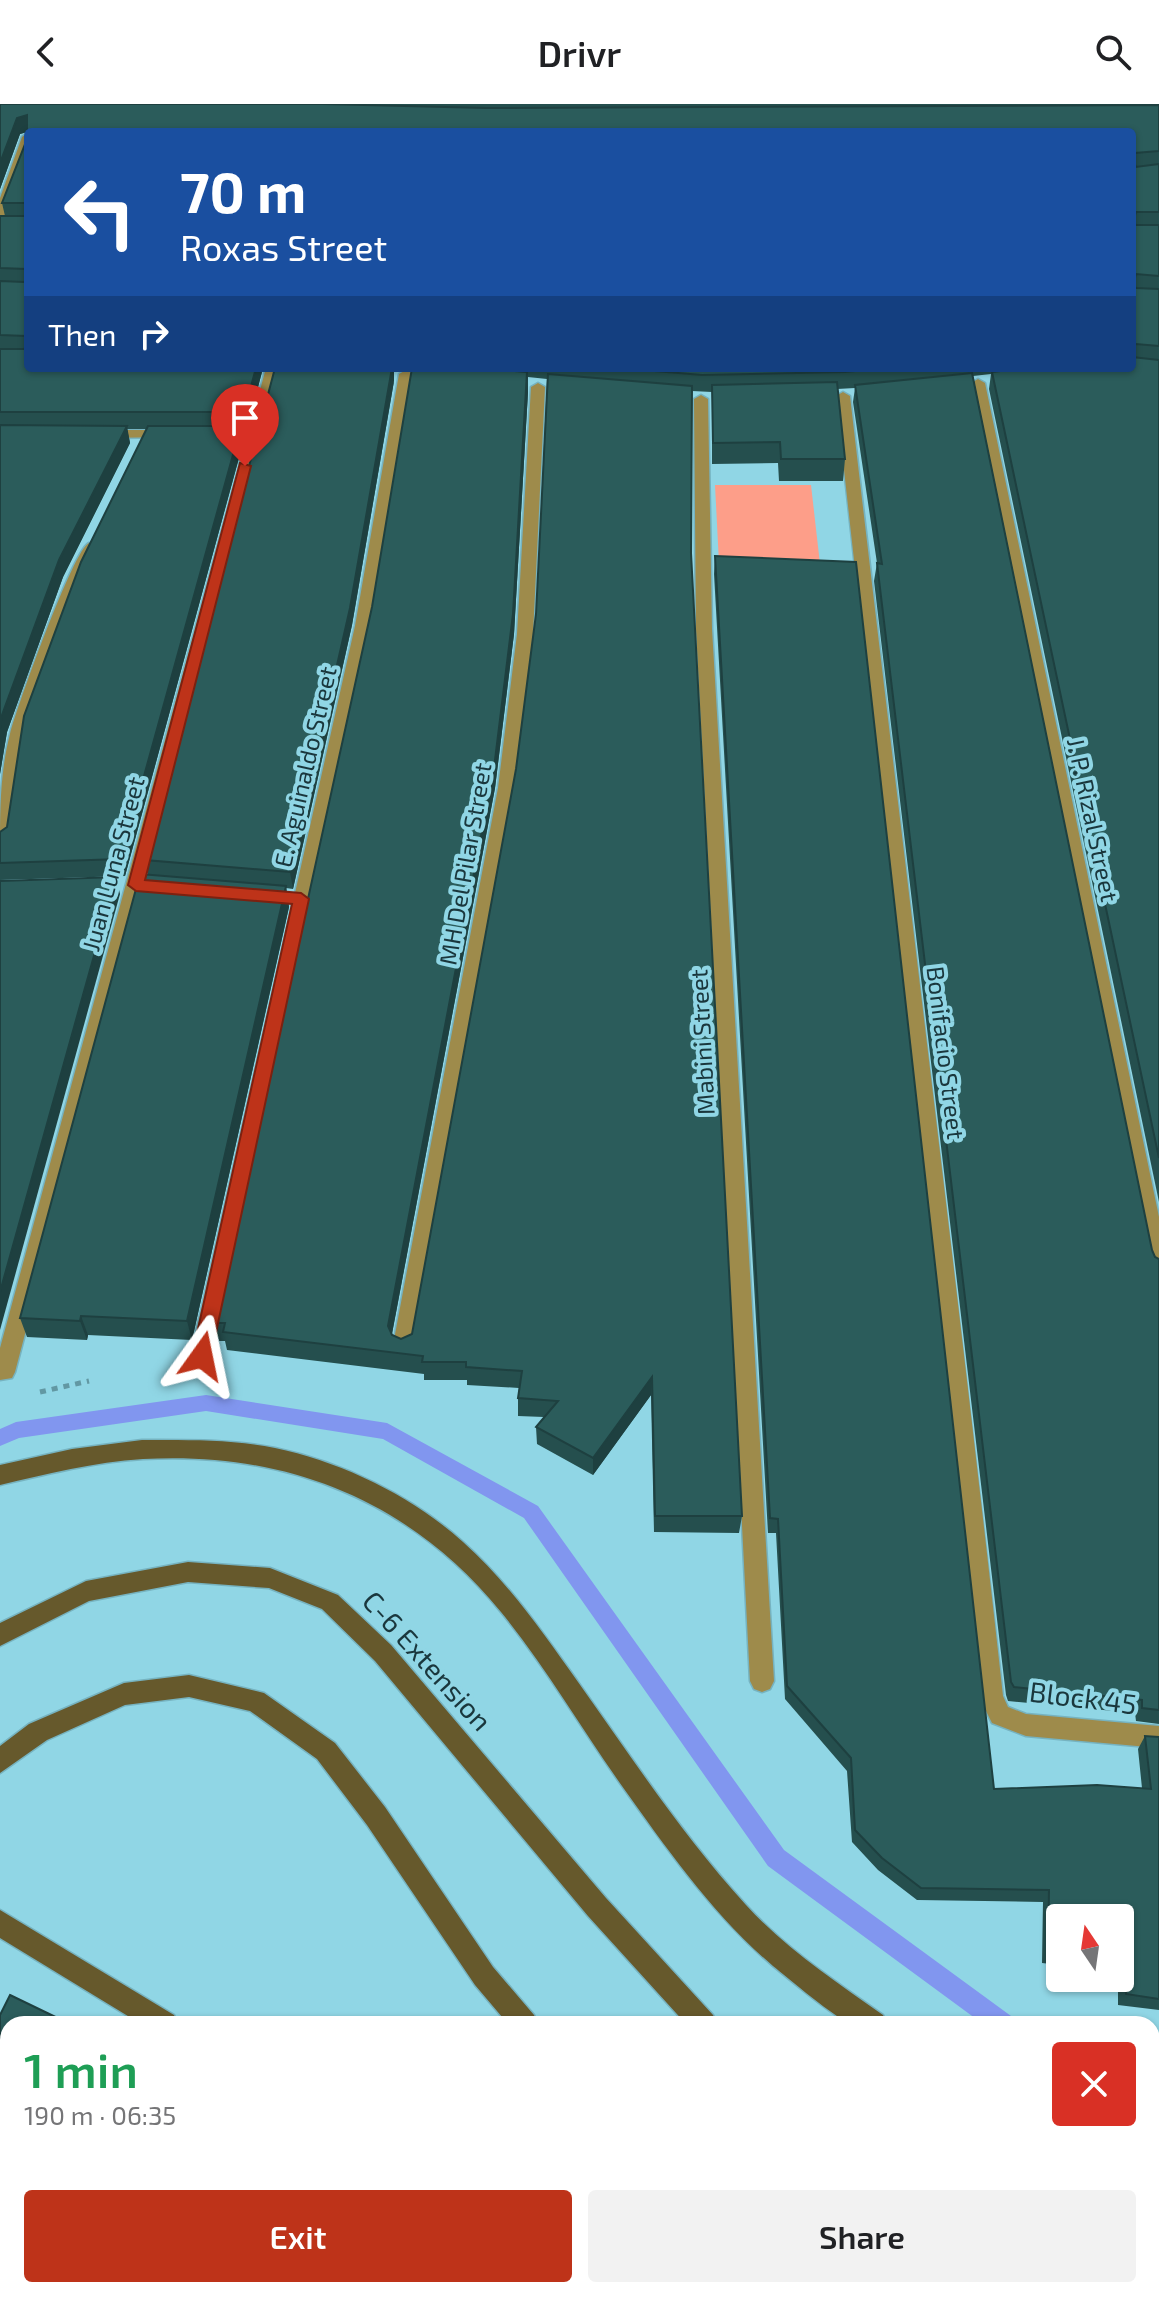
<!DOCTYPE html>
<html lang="en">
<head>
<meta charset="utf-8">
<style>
  body { margin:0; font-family:"Exo 2",sans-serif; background:#f2f2f2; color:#202124; height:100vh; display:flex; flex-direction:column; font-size:30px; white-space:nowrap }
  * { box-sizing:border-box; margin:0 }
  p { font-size:26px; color:#757577 }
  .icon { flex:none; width:44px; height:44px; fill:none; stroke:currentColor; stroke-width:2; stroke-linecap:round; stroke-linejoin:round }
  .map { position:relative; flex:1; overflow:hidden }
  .sheet { position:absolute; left:0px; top:1912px; width:1160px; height:282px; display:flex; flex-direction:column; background:#fff; border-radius:24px 24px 0 0; box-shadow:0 2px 6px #0004 }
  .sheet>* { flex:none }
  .guide { position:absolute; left:24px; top:24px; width:1112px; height:244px; border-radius:8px; box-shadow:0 2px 6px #0004; background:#1a4fa0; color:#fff; overflow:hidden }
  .needle { width:52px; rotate:347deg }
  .fabs { position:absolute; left:1046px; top:1800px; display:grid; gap:16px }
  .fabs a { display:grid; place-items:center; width:88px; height:88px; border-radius:8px; background:#fff; box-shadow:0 2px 6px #0004; font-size:40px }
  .pin { position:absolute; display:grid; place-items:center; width:68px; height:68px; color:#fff; margin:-82px -34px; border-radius:50% 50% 50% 0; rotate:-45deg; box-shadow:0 0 8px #0007 }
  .pin .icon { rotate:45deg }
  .me { position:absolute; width:88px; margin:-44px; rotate:12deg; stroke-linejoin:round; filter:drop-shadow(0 0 6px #0008) }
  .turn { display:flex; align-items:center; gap:28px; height:168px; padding:0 24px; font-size:36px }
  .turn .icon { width:104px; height:104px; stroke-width:2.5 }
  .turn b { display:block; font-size:56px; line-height:68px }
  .then { display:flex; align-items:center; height:76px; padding:0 24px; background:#0003; gap:16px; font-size:30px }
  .round { display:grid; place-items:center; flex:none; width:84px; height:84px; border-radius:8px; background:#f2f2f2 }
  .headline { display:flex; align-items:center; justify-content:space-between; height:136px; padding:0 24px }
  h1 { font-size:48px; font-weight:600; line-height:60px; color:#1e9e55 }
  .action { display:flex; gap:16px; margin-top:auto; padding:16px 24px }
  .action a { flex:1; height:92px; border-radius:8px; background:#be3319; color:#fff; font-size:32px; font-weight:600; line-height:92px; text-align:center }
  .action a+a { background:#f2f2f2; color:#202124 }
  header { display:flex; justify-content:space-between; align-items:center; height:104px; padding:0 24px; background:#fff; font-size:36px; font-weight:600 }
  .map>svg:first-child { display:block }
  .green { fill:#fd9e89 }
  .water { fill:#8196ef }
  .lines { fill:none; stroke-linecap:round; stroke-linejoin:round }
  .stream { fill:#8196ef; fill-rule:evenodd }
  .minor-casing { stroke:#76b3c0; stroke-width:3 }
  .major-casing { stroke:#76b3c0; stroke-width:3 }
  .path { stroke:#6298a3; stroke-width:5; stroke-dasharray:6 6; stroke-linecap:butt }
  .minor { fill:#9e8b4b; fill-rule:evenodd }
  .major { fill:#66592c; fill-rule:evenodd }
  .wall { fill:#254f4e; fill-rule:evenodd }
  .shaded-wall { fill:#1e4040 }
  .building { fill:#2b5c5b; stroke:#1e4040; stroke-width:2 }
  .route { fill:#be3319; stroke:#7c2110; stroke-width:2 }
  .labels { text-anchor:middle; stroke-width:8; stroke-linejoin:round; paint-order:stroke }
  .street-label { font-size:24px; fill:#1a373d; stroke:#90d6e5 }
  .near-street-label { font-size:28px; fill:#1a373d; stroke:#90d6e5 }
</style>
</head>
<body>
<header><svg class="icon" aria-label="back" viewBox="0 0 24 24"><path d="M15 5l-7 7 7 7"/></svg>Drivr<svg class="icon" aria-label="search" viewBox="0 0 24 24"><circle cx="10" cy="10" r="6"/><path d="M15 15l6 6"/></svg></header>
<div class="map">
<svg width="1159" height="2193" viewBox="0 0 1159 2193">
  <rect width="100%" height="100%" fill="#90d6e5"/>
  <path class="green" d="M 715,381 L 811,381 L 820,460 L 719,459 Z"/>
  <path class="water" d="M 0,2022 L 8,2026 L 8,2186 L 307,2186 L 319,2193 L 0,2193 Z"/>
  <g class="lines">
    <g class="stream">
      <path d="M 206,1291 L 387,1319 L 538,1402 L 784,1746 L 1011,1912 L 1015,1920 L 983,1920 L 768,1762 L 524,1414 L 383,1335 L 206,1307 L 19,1334 L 0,1342 L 0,1325 L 16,1318 Z"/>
      <path d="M 1152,1989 L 1159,1992 L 1159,2017 L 1152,2014 Z"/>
    </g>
    <defs>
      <g id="minor">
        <path d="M 28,29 L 28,50 L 6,111 L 0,115 L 0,94 L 22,33 Z"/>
        <path d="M 266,264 L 280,264 L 15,1268 L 12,1274 L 0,1276 L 0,1244 Z"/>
        <path d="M 406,266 L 413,270 L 371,522 L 213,1252 L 209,1258 L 202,1261 L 195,1258 L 191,1252 L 355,522 L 399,270 Z"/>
        <path d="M 978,275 L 985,279 L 1159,1113 L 1159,1170 L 1152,1168 L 1149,1162 L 971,279 Z"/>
        <path d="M 538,279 L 545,283 L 533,530 L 514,684 L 415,1241 L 411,1247 L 404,1250 L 397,1247 L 393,1241 L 498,684 L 517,530 L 531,283 Z"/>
        <path d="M 843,288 L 850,292 C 900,725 955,1158 1003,1592 L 1008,1603 L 1026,1610 L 1159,1622 L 1159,1644 L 1026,1632 L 992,1619 L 979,1593 C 935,1159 883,726 836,292 Z"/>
        <path d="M 701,291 L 708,295 L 712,525 L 774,1577 L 770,1585 L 762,1588 L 754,1585 L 750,1577 L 696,525 L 694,295 Z"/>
        <path d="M 168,326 L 175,330 L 173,333 L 104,334 L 97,330 L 104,326 Z"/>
        <path d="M 89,439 L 96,443 L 82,474 L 26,629 L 9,740 L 0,746 C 0,707 0,668 10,630 C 16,605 74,444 89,439 Z"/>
      </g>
      <g id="major">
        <path d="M 142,1336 C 186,1336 231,1335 275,1344 C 342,1358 412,1392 463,1438 C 509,1479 543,1529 578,1578 C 632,1654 683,1732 746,1801 C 786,1845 835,1877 883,1911 L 887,1920 C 877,1920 861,1923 851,1920 C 835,1914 788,1874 773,1862 C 713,1811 667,1745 622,1682 C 581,1624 545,1562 501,1508 C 410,1396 285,1347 143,1355 C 94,1358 47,1370 0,1381 L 0,1361 L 72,1345 Z"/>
        <path d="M 188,1458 L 270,1464 L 338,1491 L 391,1541 L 606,1794 L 713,1911 L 717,1920 L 686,1920 L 588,1812 L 375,1557 L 322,1505 L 269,1484 L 188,1478 L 89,1497 L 0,1542 L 0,1519 L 86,1477 Z"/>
        <path d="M 189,1571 L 264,1589 L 335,1639 L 385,1703 L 493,1863 L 534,1911 L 538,1920 L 508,1920 L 475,1881 L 367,1721 L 317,1655 L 250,1607 L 189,1593 L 125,1601 L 47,1636 L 0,1669 L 0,1642 L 29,1620 L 124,1579 Z"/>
        <path d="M 0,1806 L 174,1911 L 178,1920 L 141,1920 L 0,1834 Z"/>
        <path d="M 1152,2112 L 1159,2115 L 1159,2146 L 1152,2143 Z"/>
        <path d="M 790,2186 L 838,2186 L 841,2193 L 793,2193 Z"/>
        <path d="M 1056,2186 L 1093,2186 L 1096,2193 L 1059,2193 Z"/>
      </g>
    </defs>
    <use href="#minor" class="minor-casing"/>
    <use href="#major" class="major-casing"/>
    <path class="path" d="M 40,1288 L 89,1277"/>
    <use href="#minor" class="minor"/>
    <use href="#major" class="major"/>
  </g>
  <g class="wall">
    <path d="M 0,0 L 1159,0 L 1159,1098 L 989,285 L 991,270 L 973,272 L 1152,1146 L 1155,1153 L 1159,1155 L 1159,1620 L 1136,1617 L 1135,1609 L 1008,1597 L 1006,1591 L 874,477 L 877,459 L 853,298 L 855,284 L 837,285 L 845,355 L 843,377 L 779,377 L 778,359 L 712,360 L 712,288 L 692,287 L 691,449 L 742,1412 L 739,1429 L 654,1428 L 651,1291 L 593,1371 L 537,1340 L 536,1323 L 544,1313 L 518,1312 L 518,1294 L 519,1284 L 467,1281 L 467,1276 L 424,1276 L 424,1270 L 227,1246 L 225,1237 L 219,1237 L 215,1219 L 372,503 L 412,264 L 1132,264 L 1132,28 L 28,264 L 263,264 L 247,325 L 241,325 L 243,339 L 125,772 L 0,776 L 0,728 L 7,723 L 146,325 L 127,325 L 130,339 L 63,473 L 7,628 L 0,670 L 0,112 L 5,112 L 2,99 L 27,35 L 27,28 L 20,30 L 0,85 ZM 528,273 L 547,275 L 536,510 L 516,665 L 412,1230 L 401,1235 L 392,1230 L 495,684 L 514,530 L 528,288 Z"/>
    <path d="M 394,277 L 352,521 L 293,785 L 286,784 L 289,803 L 192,1236 L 88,1231 L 87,1236 L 27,1233 L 20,1214 L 148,771 L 145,756 Z"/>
    <path d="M 715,452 L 994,1685 L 1142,1684 L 1138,1645 L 1145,1632 L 1159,1633 L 1159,1906 L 1118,1901 L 1118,1874 L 1120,1874 L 1120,1814 L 1060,1814 L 1060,1861 L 1042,1859 L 1043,1798 L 917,1796 L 878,1766 L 852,1738 L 847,1667 L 785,1595 L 776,1429 L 768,1429 L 714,470 Z"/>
    <path d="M 0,1911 L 8,1920 L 8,2018 L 0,2015 Z"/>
  </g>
  <g class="shaded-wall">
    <path d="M 27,11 L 30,27 L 20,30 L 0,85 L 0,59 L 17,14 Z"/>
    <path d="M 256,264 L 263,264 L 247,325 L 244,308 Z"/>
    <path d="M 392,264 L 394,264 L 394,277 L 352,521 L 293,785 L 290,768 Z"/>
    <path d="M 527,268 L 528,288 L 514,530 L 495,684 L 390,1240 L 388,1222 Z"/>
    <path d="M 127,322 L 130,339 L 63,473 L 7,628 L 0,670 L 0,624 L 2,611 L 59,456 Z"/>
    <path d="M 241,322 L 243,339 L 125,772 L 121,755 Z"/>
    <path d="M 116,773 L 120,790 L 0,1226 L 0,1188 Z"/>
    <path d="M 286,782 L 289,803 L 192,1236 L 187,1217 Z"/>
    <path d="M 81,1212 L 88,1231 L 87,1236 L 80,1217 Z"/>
    <path d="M 652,1273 L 651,1291 L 593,1371 L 593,1354 Z"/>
  </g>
  <g class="building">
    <path d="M 0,0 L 323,0 L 486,4 L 1159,1 L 1159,47 L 1135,49 L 1132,52 L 1136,63 L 1159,60 L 1159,108 L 1136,108 L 1133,118 L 1136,121 L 1159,121 L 1159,172 L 1136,170 L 1133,181 L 1136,184 L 1159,185 L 1159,242 L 1136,240 L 1132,244 L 1132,28 L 28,28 L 28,264 L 256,264 L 244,308 L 0,308 L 0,245 L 24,245 L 27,242 L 26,232 L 0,231 L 0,177 L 24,178 L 27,175 L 26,165 L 0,164 L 0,112 L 24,112 L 27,110 L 27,99 L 2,99 L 27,35 L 27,11 L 17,14 L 0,59 Z"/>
    <path d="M 1132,253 L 1159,256 L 1159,1054 L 992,268 L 1027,264 L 1132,264 Z"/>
    <path d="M 275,264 L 392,264 L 350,504 L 290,768 L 145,756 Z"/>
    <path d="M 412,264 L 475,264 L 527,268 L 513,510 L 494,664 L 388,1222 L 392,1231 L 401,1235 L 412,1230 L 516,665 L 536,510 L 548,270 L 692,282 L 691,449 L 742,1412 L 655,1412 L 652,1273 L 593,1354 L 536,1323 L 558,1297 L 518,1294 L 522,1267 L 466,1263 L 466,1258 L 422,1258 L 423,1252 L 223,1228 L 225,1219 L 215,1219 L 372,503 Z"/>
    <path d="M 619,264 L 885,264 L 845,268 L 702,271 Z"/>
    <path d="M 972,269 L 1152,1146 L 1155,1153 L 1159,1155 L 1159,1606 L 1142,1604 L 1142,1596 L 1014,1583 L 1011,1578 L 877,459 L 882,460 L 855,281 Z"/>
    <path d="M 837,278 L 845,355 L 781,355 L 780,338 L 713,339 L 712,281 Z"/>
    <path d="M 0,321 L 127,322 L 59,456 L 2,611 L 0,624 Z"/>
    <path d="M 148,322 L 241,322 L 121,755 L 0,759 L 0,728 L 7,723 L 24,612 L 81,458 Z"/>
    <path d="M 715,452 L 856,458 L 994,1685 L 1097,1681 L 1151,1685 L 1145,1632 L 1159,1633 L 1159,1895 L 1126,1890 L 1125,1859 L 1120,1858 L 1120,1814 L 1060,1814 L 1060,1849 L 1048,1848 L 1049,1786 L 921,1784 L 882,1754 L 855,1726 L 851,1654 L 787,1582 L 778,1415 L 770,1414 Z"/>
    <path d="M 140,770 L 286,782 L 187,1217 L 81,1212 L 80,1217 L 20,1214 Z"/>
    <path d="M 116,773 L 0,1188 L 0,777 Z"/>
    <path d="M 10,1891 L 70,1920 L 8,1920 L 8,2013 L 0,2011 L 0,1911 Z"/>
  </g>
  <path class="route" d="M 240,359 L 251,362 L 145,776 L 301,789 L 309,795 L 211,1252 L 209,1257 L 195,1257 L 192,1252 L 292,800 L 136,787 L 128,781 Z"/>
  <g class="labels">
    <g class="street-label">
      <text transform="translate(306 663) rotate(-77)" y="8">E. Aguinaldo Street</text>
      <text transform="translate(1092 716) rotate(78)" y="8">J. P. Rizal Street</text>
      <text transform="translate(114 760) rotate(-75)" y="8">Juan Luna Street</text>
      <text transform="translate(466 760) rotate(-80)" y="8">MH Del Pilar Street</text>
      <text transform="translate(703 938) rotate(-93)" y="8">Mabini Street</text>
      <text transform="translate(945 949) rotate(83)" y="8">Bonifacio Street</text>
    </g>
    <g class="near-street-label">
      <text transform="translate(427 1557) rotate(48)" y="10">C-6 Extension</text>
      <text transform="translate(1083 1594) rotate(7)" y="10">Block 45</text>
    </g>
  </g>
</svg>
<div class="fabs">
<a><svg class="needle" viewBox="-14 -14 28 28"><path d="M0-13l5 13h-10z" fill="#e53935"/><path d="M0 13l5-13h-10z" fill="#757577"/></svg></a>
</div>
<div class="pin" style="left:245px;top:362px;background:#d93025"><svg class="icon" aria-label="arrive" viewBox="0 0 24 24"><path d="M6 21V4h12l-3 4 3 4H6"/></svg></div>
<svg class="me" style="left:202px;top:1252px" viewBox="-20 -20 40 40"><path d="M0-17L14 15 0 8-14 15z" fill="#be3319" stroke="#fff" stroke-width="4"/></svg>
<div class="guide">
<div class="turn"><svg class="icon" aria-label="left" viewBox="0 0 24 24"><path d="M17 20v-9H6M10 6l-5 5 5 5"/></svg><div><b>70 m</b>Roxas Street</div></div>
<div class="then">Then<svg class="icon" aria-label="right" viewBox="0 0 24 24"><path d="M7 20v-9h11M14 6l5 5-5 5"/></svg></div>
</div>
<section class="sheet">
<div class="headline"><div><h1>1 min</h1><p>190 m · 06:35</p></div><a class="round" style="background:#d93025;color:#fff"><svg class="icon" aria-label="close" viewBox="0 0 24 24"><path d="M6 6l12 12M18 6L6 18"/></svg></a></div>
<div class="action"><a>Exit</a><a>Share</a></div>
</section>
</div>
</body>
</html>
